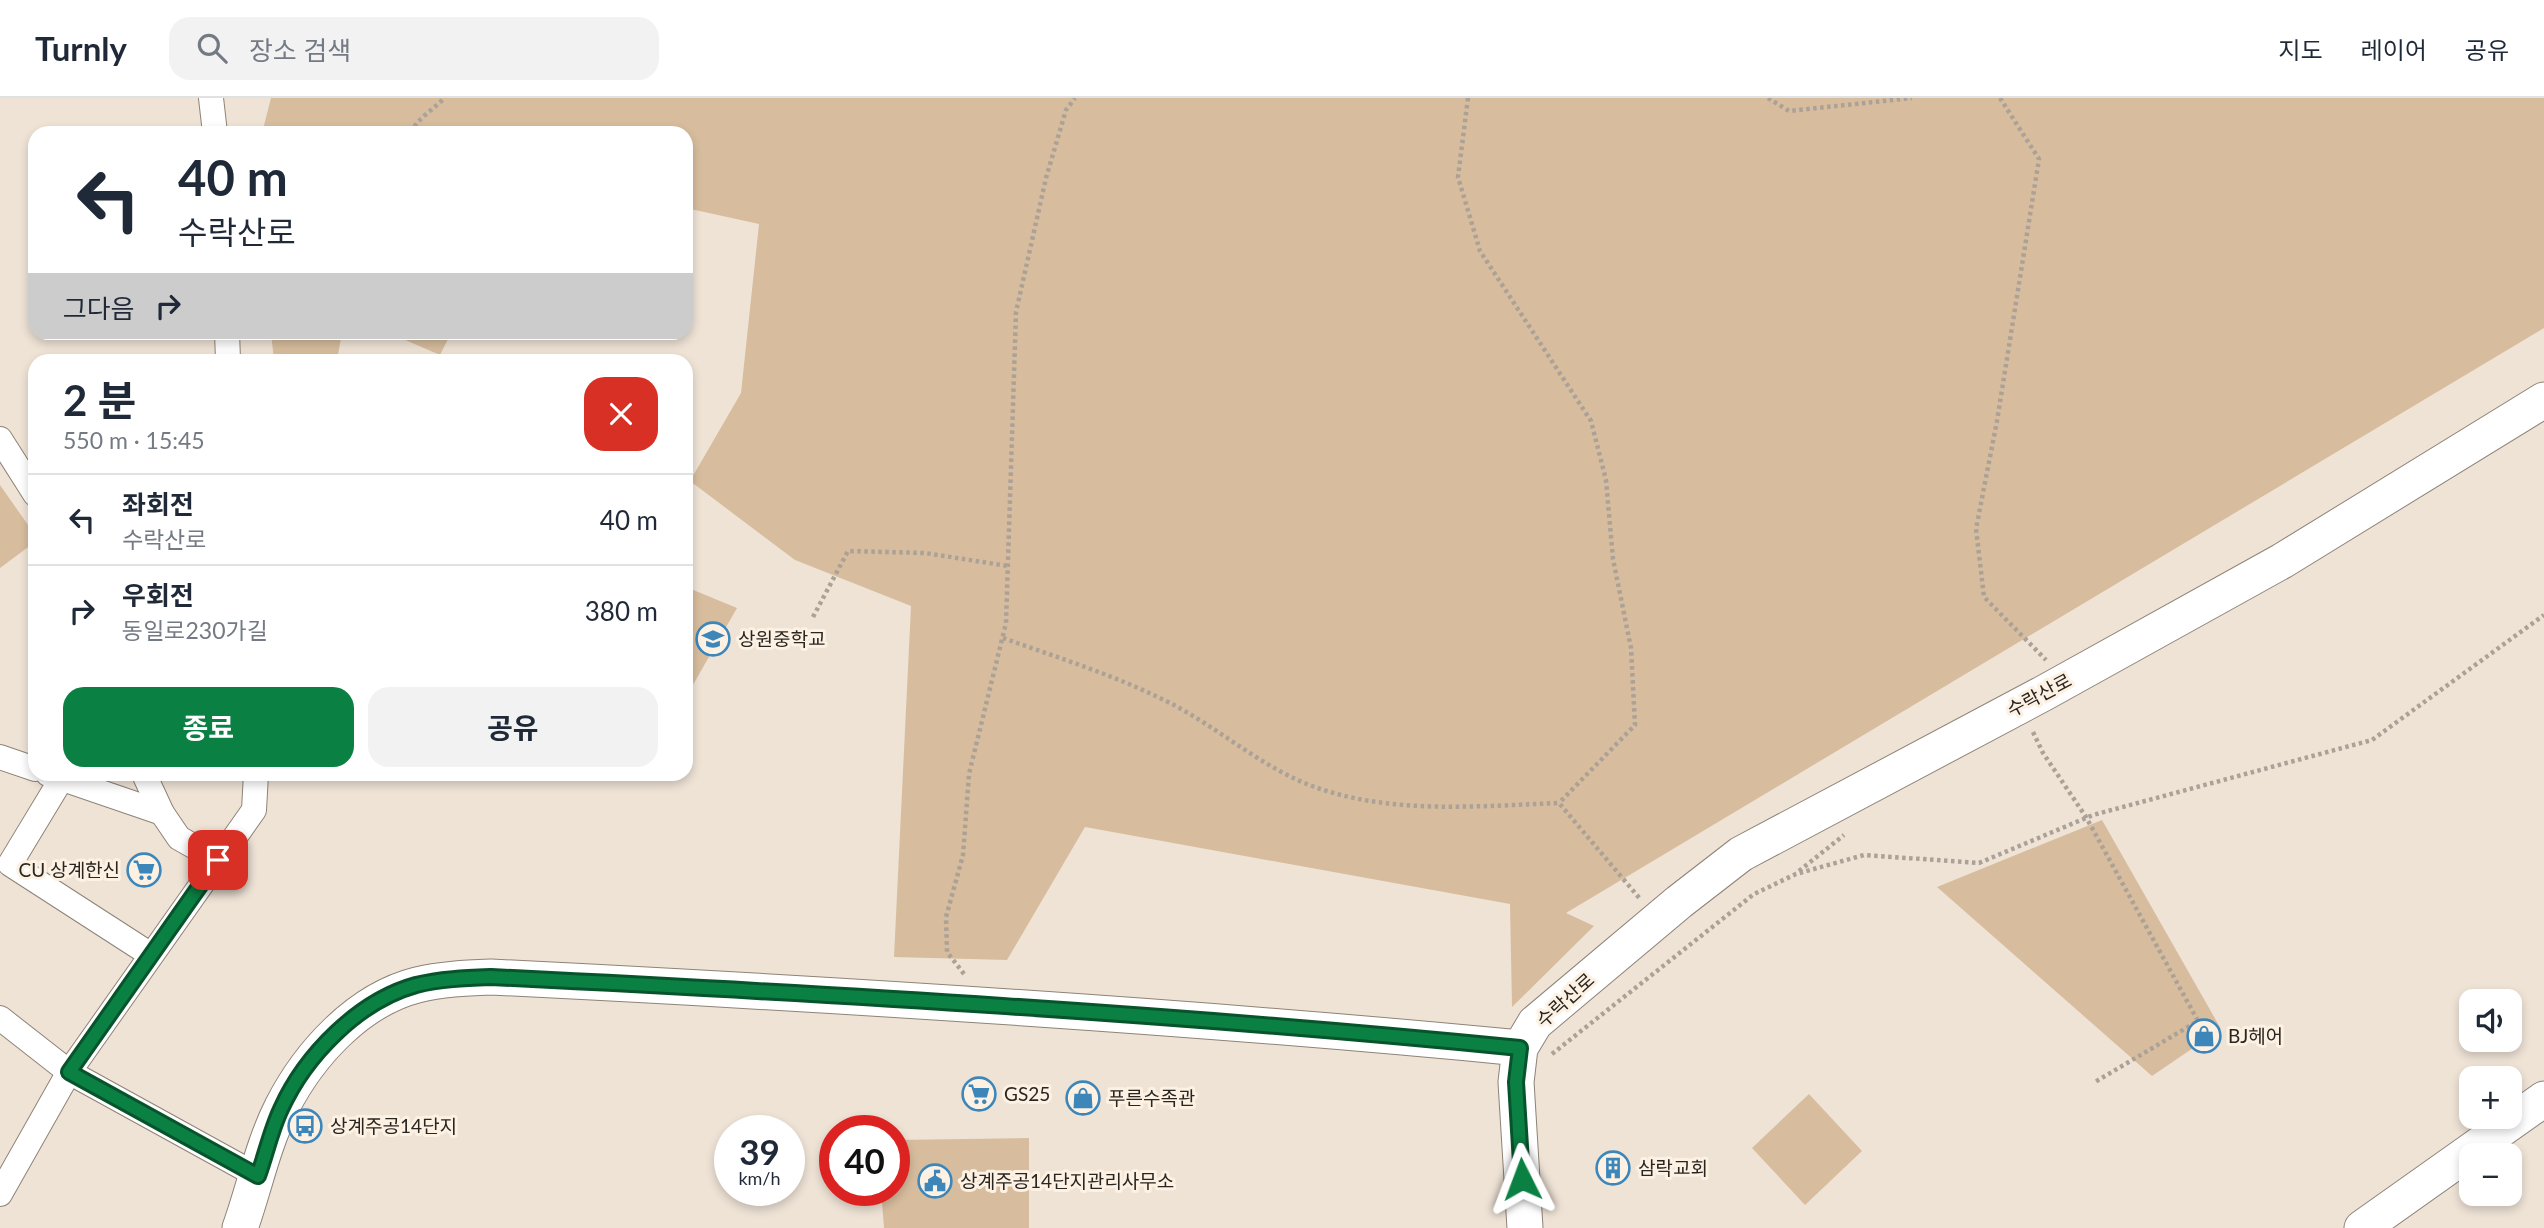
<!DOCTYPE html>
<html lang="ko">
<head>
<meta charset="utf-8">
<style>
  body { margin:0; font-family:Lato,"Noto Sans KR",sans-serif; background:#f2f2f3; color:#1f2937; height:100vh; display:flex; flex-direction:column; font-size:26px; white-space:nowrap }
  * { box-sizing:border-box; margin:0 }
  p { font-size:23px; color:#747a83 }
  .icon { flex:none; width:38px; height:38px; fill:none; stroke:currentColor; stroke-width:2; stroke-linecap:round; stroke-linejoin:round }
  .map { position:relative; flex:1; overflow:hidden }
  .details { position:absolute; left:28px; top:256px; width:665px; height:427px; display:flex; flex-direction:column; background:#fff; border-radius:21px; box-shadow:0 4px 10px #0003 }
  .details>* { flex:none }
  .banner { position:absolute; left:28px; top:28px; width:665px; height:214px; border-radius:21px; box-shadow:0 4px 10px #0003; background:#fff; color:#1f2937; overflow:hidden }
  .buttons { position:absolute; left:2459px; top:891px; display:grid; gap:14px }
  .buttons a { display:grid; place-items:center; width:63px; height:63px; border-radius:14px; background:#fff; box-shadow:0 4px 10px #0003; font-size:35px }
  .speed { position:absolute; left:714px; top:1017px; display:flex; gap:14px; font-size:35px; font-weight:700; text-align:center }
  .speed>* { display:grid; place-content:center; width:91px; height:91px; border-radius:50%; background:#fff; box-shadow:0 4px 10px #0003; line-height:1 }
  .speed small { font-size:18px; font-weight:400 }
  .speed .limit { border:10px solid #d22; background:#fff; color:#111 }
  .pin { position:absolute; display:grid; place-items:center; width:60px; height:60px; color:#fff; margin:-30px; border-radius:14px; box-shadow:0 4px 10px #0006 }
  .me { position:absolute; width:77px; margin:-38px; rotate:357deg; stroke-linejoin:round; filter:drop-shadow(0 0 5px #0008) }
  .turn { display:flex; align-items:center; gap:24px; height:147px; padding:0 35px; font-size:32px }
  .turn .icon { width:91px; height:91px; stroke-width:2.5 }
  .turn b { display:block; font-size:49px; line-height:60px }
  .then { display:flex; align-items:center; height:66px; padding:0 35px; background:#0003; gap:14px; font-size:26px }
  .round { display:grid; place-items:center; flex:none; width:74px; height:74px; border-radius:21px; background:#f2f2f3 }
  .head { display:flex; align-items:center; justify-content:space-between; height:119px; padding:0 35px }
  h1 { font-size:42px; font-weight:700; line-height:52px }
  .cta { display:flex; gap:14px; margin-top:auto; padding:14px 35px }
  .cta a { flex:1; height:80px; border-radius:21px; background:#0b8043; color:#fff; font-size:28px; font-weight:700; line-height:80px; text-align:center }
  .cta a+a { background:#f2f2f3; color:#1f2937 }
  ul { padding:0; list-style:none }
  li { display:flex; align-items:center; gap:21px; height:91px; padding:0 35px; border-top:2px solid #e0e1e3 }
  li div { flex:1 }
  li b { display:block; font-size:26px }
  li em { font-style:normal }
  header { display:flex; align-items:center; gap:42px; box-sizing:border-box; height:98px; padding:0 35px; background:#fff; border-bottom:2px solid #e0e1e3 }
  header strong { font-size:33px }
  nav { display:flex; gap:38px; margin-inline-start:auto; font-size:24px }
  .search { width:490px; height:63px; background:#f2f2f3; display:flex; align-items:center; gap:18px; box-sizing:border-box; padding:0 24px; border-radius:21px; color:#747a83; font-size:26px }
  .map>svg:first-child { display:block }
  .green { fill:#d7bd9e }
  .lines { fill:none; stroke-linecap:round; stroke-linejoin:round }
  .street-casing { stroke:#8e8377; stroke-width:26 }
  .secondary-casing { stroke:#8e8377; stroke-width:37 }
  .path { stroke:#aba197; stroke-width:4.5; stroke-dasharray:3.5 3.5; stroke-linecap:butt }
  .street { stroke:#fff; stroke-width:24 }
  .secondary { stroke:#fff; stroke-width:35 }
  .route-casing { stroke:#07532c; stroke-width:18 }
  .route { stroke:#0b8043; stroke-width:12 }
  .labels { text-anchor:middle; stroke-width:6; stroke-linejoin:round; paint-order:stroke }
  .poi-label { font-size:19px; fill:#292520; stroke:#fdf1e3; text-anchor:start }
  .street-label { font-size:19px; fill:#292520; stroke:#fdf1e3 }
</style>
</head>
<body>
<header>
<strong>Turnly</strong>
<div class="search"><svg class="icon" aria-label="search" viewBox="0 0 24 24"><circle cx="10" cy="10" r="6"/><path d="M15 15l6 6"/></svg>장소 검색</div>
<nav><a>지도</a><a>레이어</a><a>공유</a></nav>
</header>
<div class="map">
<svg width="2544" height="1130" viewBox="0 0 2544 1130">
  <rect width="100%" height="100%" fill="#efe3d6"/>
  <g class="green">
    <path d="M 271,0 L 2544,0 L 2544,230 L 1566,815 L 1594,828 L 1512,909 L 1510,806 L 1085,729 L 1007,862 L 894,859 L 911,508 L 795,462 L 690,383 L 741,295 L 759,126 L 686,110 L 686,35 L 262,35 Z"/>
    <path d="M 271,235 L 342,235 L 337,262 L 274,262 Z"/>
    <path d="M 389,235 L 451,235 L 440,257 Z"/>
    <path d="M 0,387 L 35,437 L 35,444 L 0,470 Z"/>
    <path d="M 686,489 L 737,510 L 686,599 Z"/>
    <path d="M 2102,722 L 2221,931 L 2152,978 L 1937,789 Z"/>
    <path d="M 1809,996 L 1862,1053 L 1805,1107 L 1752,1050 Z"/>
    <path d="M 1029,1040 L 1029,1130 L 884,1130 L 881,1092 L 894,1092 L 894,1042 Z"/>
  </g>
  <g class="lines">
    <defs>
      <g id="street">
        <path d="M 211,0 L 215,35"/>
        <path d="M 227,234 L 228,262"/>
        <path d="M 0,341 L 35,396"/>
        <path d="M 0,659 L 35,671"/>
        <path d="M 48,676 L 162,715"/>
        <path d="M 144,676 L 162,715 L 179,740 L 218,762"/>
        <path d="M 62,680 L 10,766 L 151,857"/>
        <path d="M 0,920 L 69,974 L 258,1078"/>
        <path d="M 0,1096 L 69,974 L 254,712 L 256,676"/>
      </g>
      <g id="secondary">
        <path d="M 240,1130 C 254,1091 263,1046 282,1009 C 309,956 358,902 417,887 C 441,881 466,880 491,879 C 834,896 1178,917 1520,950"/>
        <path d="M 1525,1130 L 1516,984 L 1520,950 L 1535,925 L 1679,804 L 1741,756 L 2044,595 L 2282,463 L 2544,302"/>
        <path d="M 2362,1130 L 2544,1001"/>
      </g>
    </defs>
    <use href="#street" class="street-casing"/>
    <use href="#secondary" class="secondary-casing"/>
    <g class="path">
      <path d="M 1468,0 L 1458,79 L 1480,153 L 1591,323 L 1606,382 L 1613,461 L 1631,550 L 1635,627 L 1559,705"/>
      <path d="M 1768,0 L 1789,13 L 1912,0"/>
      <path d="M 2000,0 L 2039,61 L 1997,323 L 1976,431 L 1984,499 L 2046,562"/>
      <path d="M 412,35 C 415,21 435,11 444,0"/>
      <path d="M 813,519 L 848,453 L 925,455 L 1008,468"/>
      <path d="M 1003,540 C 1059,560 1117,578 1170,605 C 1219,630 1261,669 1312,688 C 1390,717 1478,708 1559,705 L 1641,802"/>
      <path d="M 2033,634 L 2043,655 L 2086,719 L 2198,923 L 2095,984"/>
      <path d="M 1799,773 L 1844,737"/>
      <path d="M 964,876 L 947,854 L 946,819 L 963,757 L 969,676 L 1006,525 L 1016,214 L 1046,80 L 1066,12 L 1075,0"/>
      <path d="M 1552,956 L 1754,796 L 1796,776 L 1864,757 L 1979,765 L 2093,717 L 2372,642 L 2544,517"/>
    </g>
    <use href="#street" class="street"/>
    <use href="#secondary" class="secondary"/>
  </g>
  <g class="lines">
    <defs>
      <path id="route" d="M 218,762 L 69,974 L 258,1078 C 266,1056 271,1032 281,1011 C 305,958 358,903 416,887 C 440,881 466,880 491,879 C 834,896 1178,916 1520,950 L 1516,984 L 1522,1081"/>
    </defs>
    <use href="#route" class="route-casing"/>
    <use href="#route" class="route"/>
  </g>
  <defs>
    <symbol id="school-ring" viewBox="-11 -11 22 22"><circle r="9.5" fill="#fdf1e3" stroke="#3c86ba" stroke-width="1.5"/><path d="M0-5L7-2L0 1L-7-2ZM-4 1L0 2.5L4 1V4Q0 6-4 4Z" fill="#3c86ba"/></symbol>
    <symbol id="supermarket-ring" viewBox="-11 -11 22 22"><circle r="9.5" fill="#fdf1e3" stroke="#3c86ba" stroke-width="1.5"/><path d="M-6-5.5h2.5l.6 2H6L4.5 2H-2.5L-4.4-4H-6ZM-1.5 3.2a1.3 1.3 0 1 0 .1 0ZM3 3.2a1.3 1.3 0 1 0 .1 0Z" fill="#3c86ba"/></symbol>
    <symbol id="shop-ring" viewBox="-11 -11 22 22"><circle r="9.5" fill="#fdf1e3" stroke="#3c86ba" stroke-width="1.5"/><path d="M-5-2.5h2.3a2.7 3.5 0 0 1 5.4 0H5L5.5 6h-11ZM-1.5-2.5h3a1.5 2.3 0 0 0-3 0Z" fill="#3c86ba"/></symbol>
    <symbol id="bus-ring" viewBox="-11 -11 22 22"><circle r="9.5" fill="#fdf1e3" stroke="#3c86ba" stroke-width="1.5"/><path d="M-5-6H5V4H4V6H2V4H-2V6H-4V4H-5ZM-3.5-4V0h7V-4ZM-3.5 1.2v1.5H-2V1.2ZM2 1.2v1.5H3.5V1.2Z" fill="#3c86ba"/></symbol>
    <symbol id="building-ring" viewBox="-11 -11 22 22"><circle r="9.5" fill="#fdf1e3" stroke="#3c86ba" stroke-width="1.5"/><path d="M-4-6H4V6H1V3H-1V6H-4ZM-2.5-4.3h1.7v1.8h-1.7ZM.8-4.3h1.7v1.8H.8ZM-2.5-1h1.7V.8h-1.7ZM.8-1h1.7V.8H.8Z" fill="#3c86ba"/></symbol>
    <symbol id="civic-ring" viewBox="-11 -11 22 22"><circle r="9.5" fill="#fdf1e3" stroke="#3c86ba" stroke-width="1.5"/><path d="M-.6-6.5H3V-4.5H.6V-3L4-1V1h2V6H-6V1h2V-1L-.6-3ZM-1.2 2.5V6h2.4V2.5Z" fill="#3c86ba"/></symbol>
  </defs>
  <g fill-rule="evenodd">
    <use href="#school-ring" x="694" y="522" width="38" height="38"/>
    <use href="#supermarket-ring" x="125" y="753" width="38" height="38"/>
    <use href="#shop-ring" x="2185" y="919" width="38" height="38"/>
    <use href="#supermarket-ring" x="960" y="977" width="38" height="38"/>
    <use href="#shop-ring" x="1064" y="981" width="38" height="38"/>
    <use href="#bus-ring" x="286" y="1009" width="38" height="38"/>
    <use href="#building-ring" x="1594" y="1051" width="38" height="38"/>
    <use href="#civic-ring" x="916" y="1064" width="38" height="38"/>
  </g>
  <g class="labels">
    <g class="poi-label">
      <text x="738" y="548">상원중학교</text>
      <text x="120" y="779" text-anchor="end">CU 상계한신</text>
      <text x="2228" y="945">BJ헤어</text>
      <text x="1004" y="1003">GS25</text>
      <text x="1108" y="1007">푸른수족관</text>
      <text x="330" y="1035">상계주공14단지</text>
      <text x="1638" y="1077">삼락교회</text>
      <text x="960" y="1090">상계주공14단지관리사무소</text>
    </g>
    <g class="street-label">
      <text transform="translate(2039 597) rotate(-28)" y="7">수락산로</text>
      <text transform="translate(1565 902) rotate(-42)" y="7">수락산로</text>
    </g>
  </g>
</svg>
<div class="buttons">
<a><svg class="icon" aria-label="sound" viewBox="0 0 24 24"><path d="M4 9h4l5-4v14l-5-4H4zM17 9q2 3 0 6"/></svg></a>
<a>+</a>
<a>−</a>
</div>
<div class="speed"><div>39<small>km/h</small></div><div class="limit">40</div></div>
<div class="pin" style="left:218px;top:762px;background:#d93025"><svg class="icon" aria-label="arrive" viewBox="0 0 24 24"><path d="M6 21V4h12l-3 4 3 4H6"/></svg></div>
<svg class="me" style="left:1522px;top:1081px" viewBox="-20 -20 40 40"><path d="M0-17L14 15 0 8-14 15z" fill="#0b8043" stroke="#fff" stroke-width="4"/></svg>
<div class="banner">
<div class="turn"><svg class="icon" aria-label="left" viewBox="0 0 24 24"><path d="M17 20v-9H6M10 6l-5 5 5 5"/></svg><div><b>40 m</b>수락산로</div></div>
<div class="then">그다음<svg class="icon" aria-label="right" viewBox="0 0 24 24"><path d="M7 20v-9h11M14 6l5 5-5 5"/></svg></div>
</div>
<section class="details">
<div class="head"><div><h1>2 분</h1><p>550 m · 15:45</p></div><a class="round" style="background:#d93025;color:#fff"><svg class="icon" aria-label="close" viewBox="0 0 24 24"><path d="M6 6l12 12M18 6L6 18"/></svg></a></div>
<ul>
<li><svg class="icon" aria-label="left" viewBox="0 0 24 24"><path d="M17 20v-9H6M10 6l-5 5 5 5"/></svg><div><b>좌회전</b><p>수락산로</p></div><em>40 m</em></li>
<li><svg class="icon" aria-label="right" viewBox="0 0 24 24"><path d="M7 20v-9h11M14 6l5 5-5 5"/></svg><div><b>우회전</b><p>동일로230가길</p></div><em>380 m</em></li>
</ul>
<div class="cta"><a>종료</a><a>공유</a></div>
</section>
</div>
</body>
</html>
